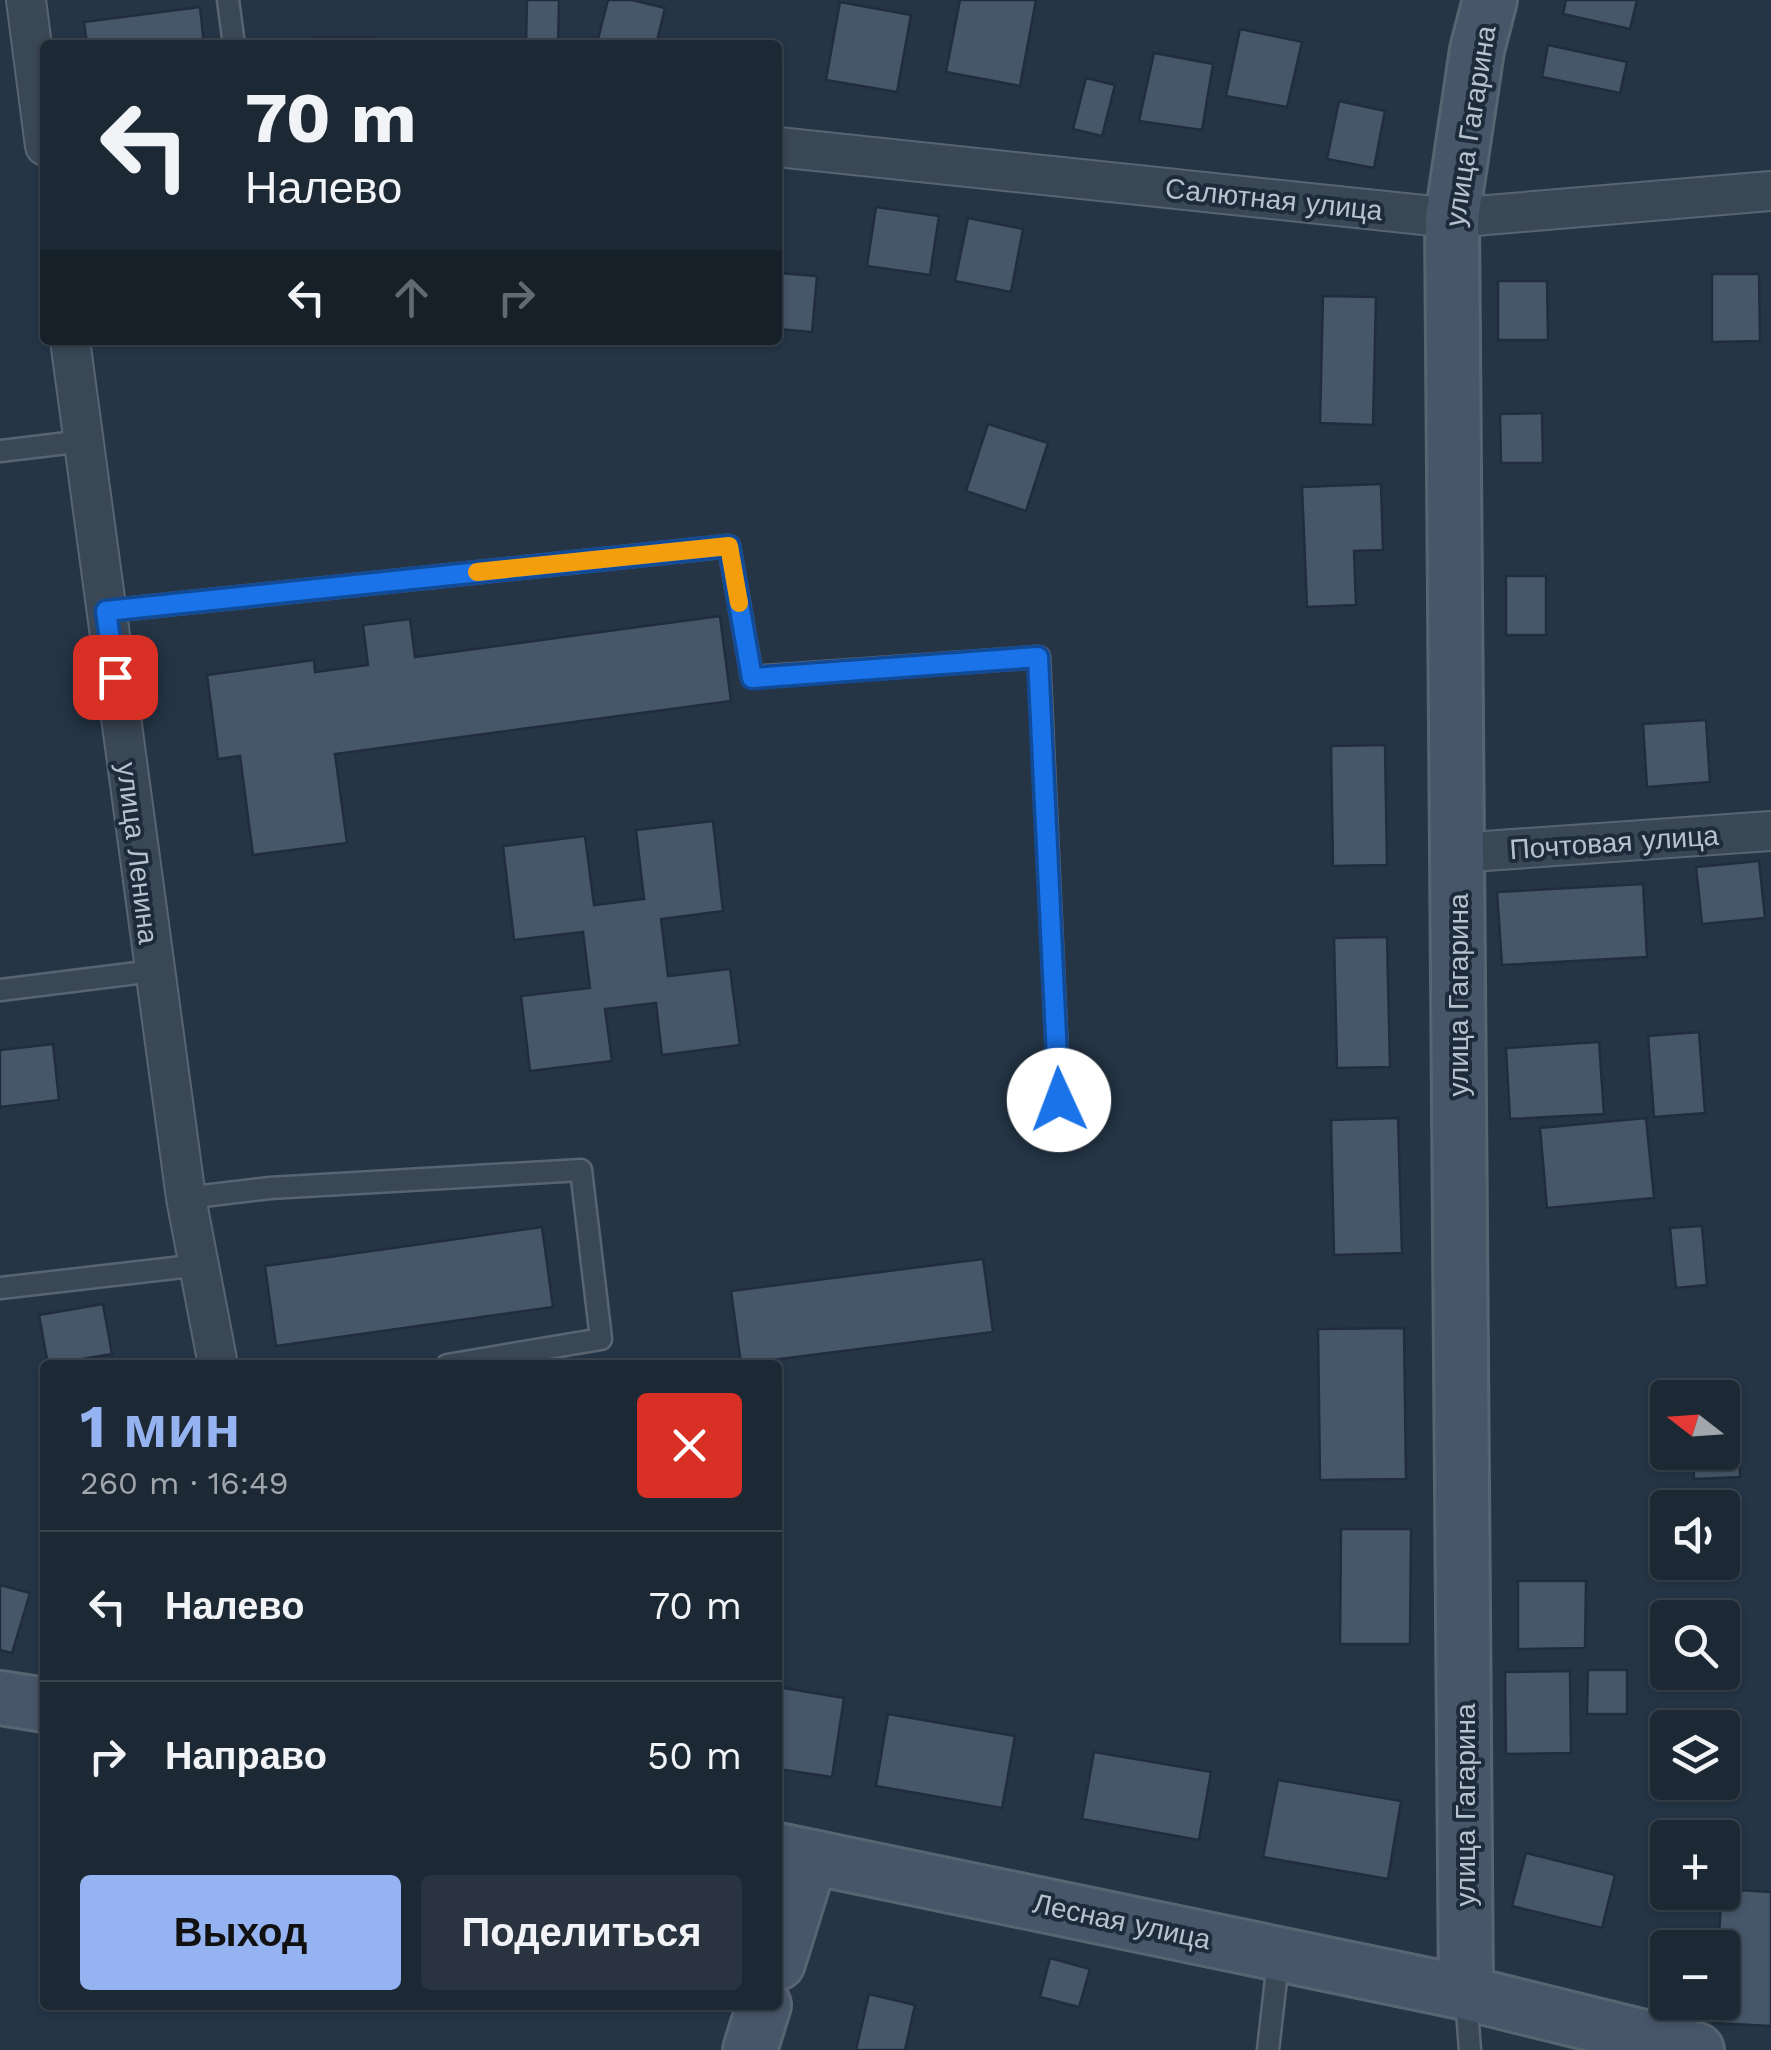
<!DOCTYPE html>
<html lang="ru">
<head>
<meta charset="utf-8">
<style>
  body { margin:0; font-family:"Work Sans",sans-serif; background:#293440; color:#f1f3f6; height:100vh; display:flex; flex-direction:column; font-size:38px; white-space:nowrap }
  * { box-sizing:border-box; margin:0 }
  p { font-size:32px; color:#a0a6ac }
  .icon { flex:none; width:55px; height:55px; fill:none; stroke:currentColor; stroke-width:2; stroke-linecap:round; stroke-linejoin:round }
  .map { position:relative; flex:1; overflow:hidden }
  .side { position:absolute; left:40px; top:1360px; width:742px; height:650px; display:flex; flex-direction:column; background:#1c2834; border-radius:10px; box-shadow:0 2px 8px #0004,0 0 0 2px #3a444f }
  .side>* { flex:none }
  .guide { position:absolute; left:40px; top:40px; width:742px; height:305px; border-radius:10px; box-shadow:0 2px 8px #0004,0 0 0 2px #3a444f; background:#1c2834; color:#f1f3f6; overflow:hidden }
  .needle { width:65px; rotate:287deg }
  .controls { position:absolute; left:1650px; top:1380px; display:grid; gap:20px }
  .controls a { display:grid; place-items:center; width:90px; height:90px; border-radius:10px; background:#1c2834; box-shadow:0 2px 8px #0004,0 0 0 2px #3a444f; font-size:50px }
  .pin { position:absolute; display:grid; place-items:center; width:85px; height:85px; color:#fff; margin:-42px; border-radius:20px; box-shadow:0 5px 15px #0006 }
  .me { position:absolute; width:110px; margin:-55px; rotate:358deg; stroke-linejoin:round; filter:drop-shadow(0 0 8px #0008) }
  .turn { display:flex; align-items:center; gap:35px; height:210px; padding:0 40px; font-size:45px }
  .turn .icon { width:130px; height:130px; stroke-width:2.5 }
  .turn b { display:block; font-size:70px; line-height:85px }
  .lanes { display:flex; align-items:center; height:95px; padding:0 40px; background:#0003; justify-content:center; gap:50px; direction:ltr }
  .lanes .off { opacity:.35 }
  .round { display:grid; place-items:center; flex:none; width:105px; height:105px; border-radius:10px; background:#293440 }
  .overview { display:flex; align-items:center; justify-content:space-between; height:170px; padding:0 40px }
  h1 { font-size:60px; font-weight:700; line-height:75px; color:#95b2f1 }
  .cta { display:flex; gap:20px; margin-top:auto; padding:20px 40px }
  .cta a { flex:1; height:115px; border-radius:10px; background:#95b2f1; color:#111; font-size:40px; font-weight:700; line-height:115px; text-align:center }
  .cta a+a { background:#293440; color:#f1f3f6 }
  ul { padding:0; list-style:none }
  li { display:flex; align-items:center; gap:30px; height:150px; padding:0 40px; border-top:2px solid #3a444f }
  li div { flex:1 }
  li b { display:block; font-size:38px }
  li em { font-style:normal }
  .map>svg:first-child { display:block }
  .building { fill:#47576a; stroke:#212d3d; stroke-width:2.5 }
  .lines { fill:none; stroke-linecap:round; stroke-linejoin:round }
  .lane-casing { stroke:#596472; stroke-width:25 }
  .street-casing { stroke:#596472; stroke-width:42 }
  .secondary-casing { stroke:#596472; stroke-width:58 }
  .lane { stroke:#3a4755; stroke-width:20 }
  .street { stroke:#3a4755; stroke-width:38 }
  .secondary { stroke:#485669; stroke-width:52 }
  .route-casing { stroke:#114b97; stroke-width:25 }
  .route { stroke:#1a73e8; stroke-width:18 }
  .slow { stroke:#f59e0b; stroke-width:18 }
  .labels { text-anchor:middle; stroke-width:8; stroke-linejoin:round; paint-order:stroke }
  .street-label { font-size:28px; fill:#b8c2ce; stroke:#1e2b3b }
</style>
</head>
<body>
<div class="map">
<svg width="1771" height="2050" viewBox="0 0 1771 2050">
  <rect width="100%" height="100%" fill="#253546"/>
  <g class="building">
    <path d="M 527,0 L 559,0 L 558,45 L 526,45 Z"/>
    <path d="M 608,0 L 632,0 L 665,8 L 656,45 L 597,43 Z"/>
    <path d="M 960,0 L 1036,0 L 1020,86 L 946,72 Z"/>
    <path d="M 1566,0 L 1637,0 L 1630,29 L 1563,14 Z"/>
    <path d="M 840,2 L 911,15 L 897,92 L 826,80 Z"/>
    <path d="M 200,7 L 204,45 L 87,45 L 84,22 Z"/>
    <path d="M 1240,29 L 1302,42 L 1287,107 L 1226,96 Z"/>
    <path d="M 314,37 L 378,38 L 378,45 L 314,45 Z"/>
    <path d="M 1548,45 L 1627,62 L 1620,93 L 1542,77 Z"/>
    <path d="M 1154,53 L 1213,64 L 1202,130 L 1139,121 Z"/>
    <path d="M 1086,78 L 1115,85 L 1102,136 L 1073,129 Z"/>
    <path d="M 1339,101 L 1385,111 L 1374,168 L 1327,159 Z"/>
    <path d="M 876,207 L 939,216 L 930,275 L 867,266 Z"/>
    <path d="M 968,218 L 1023,229 L 1011,292 L 955,281 Z"/>
    <path d="M 778,273 L 817,276 L 812,332 L 778,329 Z"/>
    <path d="M 1712,274 L 1759,274 L 1760,341 L 1712,342 Z"/>
    <path d="M 1498,281 L 1547,281 L 1548,340 L 1498,340 Z"/>
    <path d="M 1323,296 L 1376,297 L 1373,425 L 1320,423 Z"/>
    <path d="M 1542,413 L 1543,463 L 1501,463 L 1500,414 Z"/>
    <path d="M 988,424 L 1048,443 L 1026,511 L 966,491 Z"/>
    <path d="M 1381,484 L 1383,550 L 1354,551 L 1356,605 L 1307,607 L 1302,487 Z"/>
    <rect x="1506" y="576" width="40" height="59"/>
    <path d="M 720,616 L 731,701 L 335,754 L 347,843 L 253,855 L 240,756 L 218,759 L 207,675 L 314,660 L 315,672 L 368,665 L 363,625 L 410,619 L 415,657 Z"/>
    <path d="M 1706,720 L 1710,782 L 1647,787 L 1643,724 Z"/>
    <path d="M 1385,745 L 1387,865 L 1333,866 L 1331,746 Z"/>
    <path d="M 713,821 L 723,911 L 661,919 L 668,976 L 730,969 L 740,1045 L 662,1055 L 656,1003 L 605,1009 L 612,1061 L 530,1071 L 521,996 L 590,988 L 583,932 L 514,940 L 503,846 L 585,836 L 594,905 L 644,899 L 636,830 Z"/>
    <path d="M 1759,861 L 1765,918 L 1702,924 L 1696,867 Z"/>
    <path d="M 1643,884 L 1647,957 L 1502,965 L 1497,892 Z"/>
    <path d="M 1387,937 L 1390,1067 L 1337,1068 L 1334,938 Z"/>
    <path d="M 1699,1032 L 1705,1113 L 1654,1117 L 1648,1036 Z"/>
    <path d="M 1599,1042 L 1604,1114 L 1510,1119 L 1506,1048 Z"/>
    <path d="M 53,1044 L 59,1100 L 0,1107 L 0,1050 Z"/>
    <path d="M 1398,1118 L 1402,1253 L 1334,1255 L 1331,1120 Z"/>
    <path d="M 1646,1118 L 1654,1198 L 1547,1208 L 1540,1128 Z"/>
    <path d="M 1702,1226 L 1707,1285 L 1676,1288 L 1670,1228 Z"/>
    <path d="M 542,1227 L 553,1307 L 276,1346 L 265,1266 Z"/>
    <path d="M 983,1259 L 993,1332 L 741,1364 L 731,1291 Z"/>
    <path d="M 103,1304 L 112,1354 L 48,1365 L 39,1315 Z"/>
    <path d="M 1404,1328 L 1406,1479 L 1320,1480 L 1318,1329 Z"/>
    <path d="M 1737,1422 L 1740,1477 L 1694,1479 L 1693,1452 L 1722,1452 L 1722,1423 Z"/>
    <path d="M 1341,1529 L 1411,1529 L 1410,1644 L 1340,1644 Z"/>
    <path d="M 1518,1581 L 1586,1581 L 1585,1648 L 1518,1649 Z"/>
    <path d="M 0,1585 L 30,1593 L 12,1653 L 0,1650 Z"/>
    <path d="M 1588,1670 L 1627,1670 L 1627,1714 L 1587,1714 Z"/>
    <path d="M 1570,1671 L 1571,1753 L 1506,1754 L 1505,1672 Z"/>
    <path d="M 778,1687 L 844,1698 L 832,1777 L 778,1769 Z"/>
    <path d="M 888,1714 L 1015,1736 L 1002,1808 L 876,1786 Z"/>
    <path d="M 1094,1752 L 1211,1772 L 1199,1840 L 1082,1819 Z"/>
    <path d="M 1278,1780 L 1401,1801 L 1388,1879 L 1263,1857 Z"/>
    <path d="M 1526,1853 L 1615,1875 L 1602,1928 L 1512,1906 Z"/>
    <path d="M 1722,1889 L 1771,1892 L 1771,2026 L 1714,2023 L 1715,2002 L 1722,2002 L 1722,1948 L 1718,1948 Z"/>
    <path d="M 1050,1958 L 1090,1969 L 1079,2007 L 1040,1997 Z"/>
    <path d="M 869,1994 L 915,2005 L 905,2050 L 856,2050 Z"/>
  </g>
  <g class="lines">
    <defs>
      <g id="lane">
        <path d="M 228,0 L 234,45"/>
        <path d="M 0,451 L 84,441"/>
        <path d="M 106,611 L 729,546 L 752,677 L 1039,657 L 1059,1100"/>
        <path d="M 0,990 L 153,971"/>
        <path d="M 186,1198 L 270,1188 L 581,1170 L 601,1339 L 447,1365"/>
        <path d="M 0,1288 L 200,1265"/>
        <path d="M 1466,1997 L 1470,2050"/>
        <path d="M 1268,2050 L 1279,1953"/>
      </g>
      <g id="street">
        <path d="M 26,0 L 45,146"/>
        <path d="M 778,147 L 1452,218 L 1771,191"/>
        <path d="M 70,340 L 186,1198 L 218,1365"/>
        <path d="M 1457,853 L 1771,831"/>
      </g>
      <g id="secondary">
        <path d="M 0,1698 L 45,1705"/>
        <path d="M 778,1850 L 1466,1993 L 1697,2050"/>
        <path d="M 778,1963 L 811,1857"/>
        <path d="M 1466,1993 L 1452,218 L 1477,50 L 1490,0"/>
        <path d="M 750,2050 L 764,2005"/>
      </g>
    </defs>
    <use href="#lane" class="lane-casing"/>
    <use href="#street" class="street-casing"/>
    <use href="#secondary" class="secondary-casing"/>
    <use href="#lane" class="lane"/>
    <use href="#street" class="street"/>
    <use href="#secondary" class="secondary"/>
  </g>
  <g class="lines">
    <defs>
      <path id="route" d="M 115,677 L 106,611 L 729,546 L 752,678 L 1038,657 L 1059,1100"/>
    </defs>
    <use href="#route" class="route-casing"/>
    <use href="#route" class="route"/>
    <path class="slow" d="M 477,572 L 729,546 L 739,603"/>
  </g>
  <g class="labels">
    <g class="street-label">
      <text transform="translate(1470 126) rotate(-81)" y="10">улица Гагарина</text>
      <text transform="translate(1274 199) rotate(6)" y="10">Салютная улица</text>
      <text transform="translate(1614 842) rotate(-4)" y="10">Почтовая улица</text>
      <text transform="translate(138 853) rotate(83)" y="10">улица Ленина</text>
      <text transform="translate(1458 995) rotate(-90)" y="10">улица Гагарина</text>
      <text transform="translate(1465 1805) rotate(-90)" y="10">улица Гагарина</text>
      <text transform="translate(1122 1921) rotate(12)" y="10">Лесная улица</text>
    </g>
  </g>
</svg>
<div class="controls">
<a><svg class="needle" viewBox="-14 -14 28 28"><path d="M0-13l5 13h-10z" fill="#e53935"/><path d="M0 13l5-13h-10z" fill="#a0a6ac"/></svg></a>
<a><svg class="icon" aria-label="sound" viewBox="0 0 24 24"><path d="M4 9h4l5-4v14l-5-4H4zM17 9q2 3 0 6"/></svg></a>
<a><svg class="icon" aria-label="search" viewBox="0 0 24 24"><circle cx="10" cy="10" r="6"/><path d="M15 15l6 6"/></svg></a>
<a><svg class="icon" aria-label="layers" viewBox="0 0 24 24"><path d="M12 4l9 5-9 5-9-5zM3 14l9 5 9-5"/></svg></a>
<a>+</a>
<a>−</a>
</div>
<div class="pin" style="left:115px;top:677px;background:#d93025"><svg class="icon" aria-label="arrive" viewBox="0 0 24 24"><path d="M6 21V4h12l-3 4 3 4H6"/></svg></div>
<svg class="me" style="left:1059px;top:1100px" viewBox="-20 -20 40 40"><circle r="19" fill="#fff"/><path d="M0-13L10 11 0 6-10 11z" fill="#1a73e8"/></svg>
<div class="guide">
<div class="turn"><svg class="icon" aria-label="left" viewBox="0 0 24 24"><path d="M17 20v-9H6M10 6l-5 5 5 5"/></svg><div><b>70 m</b>Налево</div></div>
<div class="lanes"><svg class="icon" aria-label="left" viewBox="0 0 24 24"><path d="M17 20v-9H6M10 6l-5 5 5 5"/></svg><svg class="icon off" aria-label="ahead" viewBox="0 0 24 24"><path d="M12 20V5M6 11l6-6 6 6"/></svg><svg class="icon off" aria-label="right" viewBox="0 0 24 24"><path d="M7 20v-9h11M14 6l5 5-5 5"/></svg></div>
</div>
<section class="side">
<div class="overview"><div><h1>1 мин</h1><p>260 m · 16:49</p></div><a class="round" style="background:#d93025;color:#fff"><svg class="icon" aria-label="close" viewBox="0 0 24 24"><path d="M6 6l12 12M18 6L6 18"/></svg></a></div>
<ul>
<li><svg class="icon" aria-label="left" viewBox="0 0 24 24"><path d="M17 20v-9H6M10 6l-5 5 5 5"/></svg><div><b>Налево</b></div><em>70 m</em></li>
<li><svg class="icon" aria-label="right" viewBox="0 0 24 24"><path d="M7 20v-9h11M14 6l5 5-5 5"/></svg><div><b>Направо</b></div><em>50 m</em></li>
</ul>
<div class="cta"><a>Выход</a><a>Поделиться</a></div>
</section>
</div>
</body>
</html>
